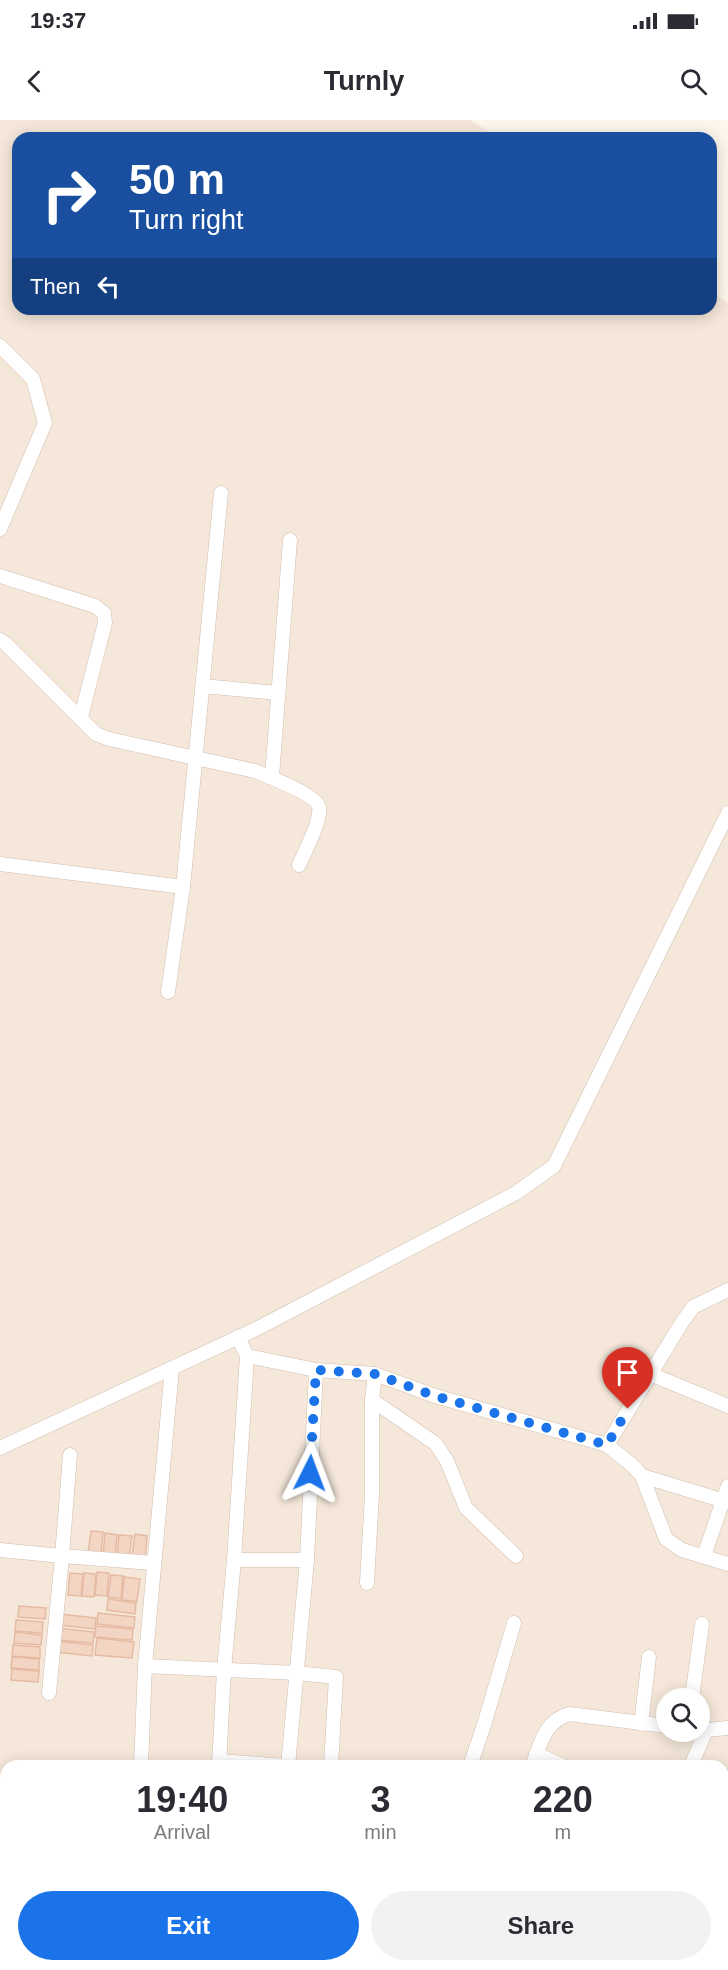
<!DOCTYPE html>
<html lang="en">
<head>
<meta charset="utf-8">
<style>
  body { margin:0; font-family:Arial,sans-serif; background:#f2f2f3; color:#2b2b33; height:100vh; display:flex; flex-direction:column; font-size:22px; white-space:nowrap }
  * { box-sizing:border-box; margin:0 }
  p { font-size:20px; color:#7c7c81 }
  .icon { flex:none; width:33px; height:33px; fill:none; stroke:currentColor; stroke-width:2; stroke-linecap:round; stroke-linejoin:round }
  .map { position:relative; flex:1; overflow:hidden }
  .side { position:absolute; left:0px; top:1640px; width:729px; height:212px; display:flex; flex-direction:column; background:#fff; border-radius:18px 18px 0 0; box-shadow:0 3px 15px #0003 }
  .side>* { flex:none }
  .banner { position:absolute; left:12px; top:12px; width:705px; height:183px; border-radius:18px; box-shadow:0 3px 15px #0003; background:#1a4fa0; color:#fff; overflow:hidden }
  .fabs { position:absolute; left:656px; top:1568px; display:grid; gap:12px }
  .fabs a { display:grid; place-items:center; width:54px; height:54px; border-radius:50%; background:#fff; box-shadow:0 3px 15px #0003; font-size:30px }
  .pin { position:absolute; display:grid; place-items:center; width:51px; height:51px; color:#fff; margin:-62px -26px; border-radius:50% 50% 50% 0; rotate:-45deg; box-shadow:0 0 6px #0007 }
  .pin .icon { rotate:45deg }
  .me { position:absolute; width:66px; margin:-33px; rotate:3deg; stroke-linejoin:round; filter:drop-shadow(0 0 4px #0008) }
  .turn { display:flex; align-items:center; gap:21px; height:126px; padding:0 18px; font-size:27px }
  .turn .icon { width:78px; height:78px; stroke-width:2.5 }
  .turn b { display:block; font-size:42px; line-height:51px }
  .then { display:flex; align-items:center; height:57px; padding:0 18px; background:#0003; gap:12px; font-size:22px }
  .eta { display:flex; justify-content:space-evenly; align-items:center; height:102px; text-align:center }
  .eta b { font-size:36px; font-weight:600; line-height:42px }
  .button { display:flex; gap:12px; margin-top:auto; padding:12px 18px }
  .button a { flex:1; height:69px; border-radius:36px; background:#1a73e8; color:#fff; font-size:24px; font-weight:600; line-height:69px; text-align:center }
  .button a+a { background:#f2f2f3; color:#2b2b33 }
  .status { display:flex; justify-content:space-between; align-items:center; height:42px; padding:0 30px; background:#fff; direction:ltr }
  .status svg { height:16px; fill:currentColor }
  header { display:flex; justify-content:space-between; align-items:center; height:78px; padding:0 18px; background:#fff; font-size:27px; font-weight:600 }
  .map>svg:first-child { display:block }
  .residential { fill:#f5e8da; fill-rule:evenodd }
  .building { fill:#f3d5c3; stroke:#e6bba3; stroke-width:1.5 }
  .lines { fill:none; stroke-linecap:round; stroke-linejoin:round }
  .minor-casing { stroke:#d1beb0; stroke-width:15 }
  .minor { stroke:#fff; stroke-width:14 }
  .route { stroke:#1a73e8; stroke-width:10; stroke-dasharray:0 18 }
</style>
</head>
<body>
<div class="status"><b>19:37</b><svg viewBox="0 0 49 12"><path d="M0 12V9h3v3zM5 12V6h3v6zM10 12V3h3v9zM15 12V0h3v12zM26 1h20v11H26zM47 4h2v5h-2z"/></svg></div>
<header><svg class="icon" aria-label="back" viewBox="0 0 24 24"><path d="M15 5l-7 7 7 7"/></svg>Turnly<svg class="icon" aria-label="search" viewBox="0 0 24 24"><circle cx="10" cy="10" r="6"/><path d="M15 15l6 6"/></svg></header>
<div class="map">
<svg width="728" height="1850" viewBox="0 0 728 1850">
  <rect width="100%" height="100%" fill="#fdf6ec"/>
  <path class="residential" d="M 0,0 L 471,0 L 497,18 L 18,18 L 18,189 L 711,189 L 711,171 L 728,183 L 728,1850 L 0,1850 ZM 666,1578 L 699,1578 L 699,1611 L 666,1611 ZM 6,1646 L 723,1646 L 723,1845 L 6,1845 Z"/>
  <g class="building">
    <path d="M 91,1411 L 103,1412 L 101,1435 L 88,1433 Z"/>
    <path d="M 105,1413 L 117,1415 L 115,1437 L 103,1436 Z"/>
    <path d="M 135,1414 L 147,1416 L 145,1438 L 132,1437 Z"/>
    <path d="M 119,1415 L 132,1416 L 129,1438 L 117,1437 Z"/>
    <path d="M 97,1452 L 109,1453 L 107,1476 L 95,1475 Z"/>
    <path d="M 70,1453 L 83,1454 L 81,1476 L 68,1475 Z"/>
    <path d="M 84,1453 L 96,1454 L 94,1477 L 82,1476 Z"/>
    <path d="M 111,1455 L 123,1456 L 121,1479 L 108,1477 Z"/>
    <path d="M 124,1457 L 140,1459 L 137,1481 L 122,1480 Z"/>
    <path d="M 108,1479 L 136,1483 L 135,1494 L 107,1490 Z"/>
    <path d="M 19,1486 L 46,1488 L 45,1499 L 18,1497 Z"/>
    <path d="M 98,1493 L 135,1497 L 134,1508 L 97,1504 Z"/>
    <path d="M 59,1494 L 96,1498 L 95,1509 L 58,1505 Z"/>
    <path d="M 16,1500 L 43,1502 L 42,1513 L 15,1511 Z"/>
    <path d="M 96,1506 L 133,1509 L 132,1520 L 95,1517 Z"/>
    <path d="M 57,1508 L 94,1512 L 93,1523 L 56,1520 Z"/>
    <path d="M 15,1512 L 42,1515 L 41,1525 L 14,1523 Z"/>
    <path d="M 97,1518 L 134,1522 L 132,1538 L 95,1535 Z"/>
    <path d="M 56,1521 L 93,1525 L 92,1536 L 55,1532 Z"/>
    <path d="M 13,1525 L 40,1527 L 40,1538 L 12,1536 Z"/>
    <path d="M 12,1537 L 39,1539 L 39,1550 L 11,1548 Z"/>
    <path d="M 12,1549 L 39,1551 L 38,1562 L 11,1560 Z"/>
  </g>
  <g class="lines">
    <defs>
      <g id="minor">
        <path d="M 0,226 L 33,259 L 45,303 L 0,409"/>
        <path d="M 0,456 L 95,486 L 104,493 L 105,503 L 81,597"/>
        <path d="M 0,520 L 5,523 L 96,614 L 109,619 L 255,651 C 267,656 317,675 319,687 C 322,700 304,733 299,745"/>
        <path d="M 203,566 L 277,573"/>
        <path d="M 272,657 L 290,420"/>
        <path d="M 0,744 L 183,767"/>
        <path d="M 168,872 L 183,767 L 221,373"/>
        <path d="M 238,1217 L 247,1236 L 316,1250 L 375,1254 L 435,1276 L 607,1325 L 633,1346 L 642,1356 L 666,1419 L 682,1430 L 728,1444"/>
        <path d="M 650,1254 L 728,1286"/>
        <path d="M 372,1280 L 436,1324 L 447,1341 L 466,1388 L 516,1436"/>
        <path d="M 607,1325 L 681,1204 L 693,1187 L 728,1170"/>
        <path d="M 0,1328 L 256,1209 L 516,1073 L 554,1046 L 728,693"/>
        <path d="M 70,1335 L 62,1436 L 153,1443"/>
        <path d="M 642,1356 L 728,1382"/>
        <path d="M 0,1430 L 62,1436 L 49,1573"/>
        <path d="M 704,1436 L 728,1366"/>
        <path d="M 234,1440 L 307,1440"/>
        <path d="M 367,1463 L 372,1374 L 372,1280 L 375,1254"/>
        <path d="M 145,1546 L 296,1553 L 336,1557 L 331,1646"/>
        <path d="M 692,1578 L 702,1504"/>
        <path d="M 641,1604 L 649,1537"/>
        <path d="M 536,1634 L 563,1646"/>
        <path d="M 219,1641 L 286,1646"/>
        <path d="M 141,1646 L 145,1546 L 172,1248"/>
        <path d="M 219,1646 L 224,1550 L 234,1440 L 247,1236"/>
        <path d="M 288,1646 L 307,1440 L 316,1250"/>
        <path d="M 470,1646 L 484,1605 L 514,1503"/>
        <path d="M 532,1646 C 541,1623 544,1602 569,1594 L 666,1606"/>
        <path d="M 691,1646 L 706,1610 L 728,1608"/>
        <path d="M 0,1680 L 6,1682"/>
        <path d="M 723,1745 L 728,1741"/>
        <path d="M 0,1763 L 6,1751"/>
        <path d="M 723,1781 L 728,1784"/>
        <path d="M 10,1845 L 16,1850"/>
        <path d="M 372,1845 L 383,1850"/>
        <path d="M 104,1850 L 107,1845"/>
        <path d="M 346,1850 L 348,1845"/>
        <path d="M 416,1850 L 417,1845"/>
        <path d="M 511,1850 L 512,1845"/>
        <path d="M 645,1850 L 646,1845"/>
      </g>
    </defs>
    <use href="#minor" class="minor-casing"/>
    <use href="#minor" class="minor"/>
  </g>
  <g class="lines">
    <path class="route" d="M 310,1353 L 316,1250 L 375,1254 L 435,1276 L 607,1325 L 628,1289"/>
  </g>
</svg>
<div class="fabs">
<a><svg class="icon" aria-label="search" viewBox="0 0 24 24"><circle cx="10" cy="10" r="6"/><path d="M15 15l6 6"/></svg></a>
</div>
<div class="pin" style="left:628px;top:1289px;background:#d93025"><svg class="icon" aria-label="arrive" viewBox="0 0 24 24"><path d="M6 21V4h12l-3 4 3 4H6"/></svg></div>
<svg class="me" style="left:310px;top:1353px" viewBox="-20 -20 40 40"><path d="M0-17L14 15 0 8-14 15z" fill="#1a73e8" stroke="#fff" stroke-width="4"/></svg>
<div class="banner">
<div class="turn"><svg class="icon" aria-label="right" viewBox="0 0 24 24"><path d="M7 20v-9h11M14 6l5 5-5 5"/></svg><div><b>50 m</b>Turn right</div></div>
<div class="then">Then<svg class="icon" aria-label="left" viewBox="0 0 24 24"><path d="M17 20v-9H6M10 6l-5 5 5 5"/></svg></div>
</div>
<section class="side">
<div class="eta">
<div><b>19:40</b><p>Arrival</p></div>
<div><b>3</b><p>min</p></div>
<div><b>220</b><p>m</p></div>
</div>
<div class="button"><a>Exit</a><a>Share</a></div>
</section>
</div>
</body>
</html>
